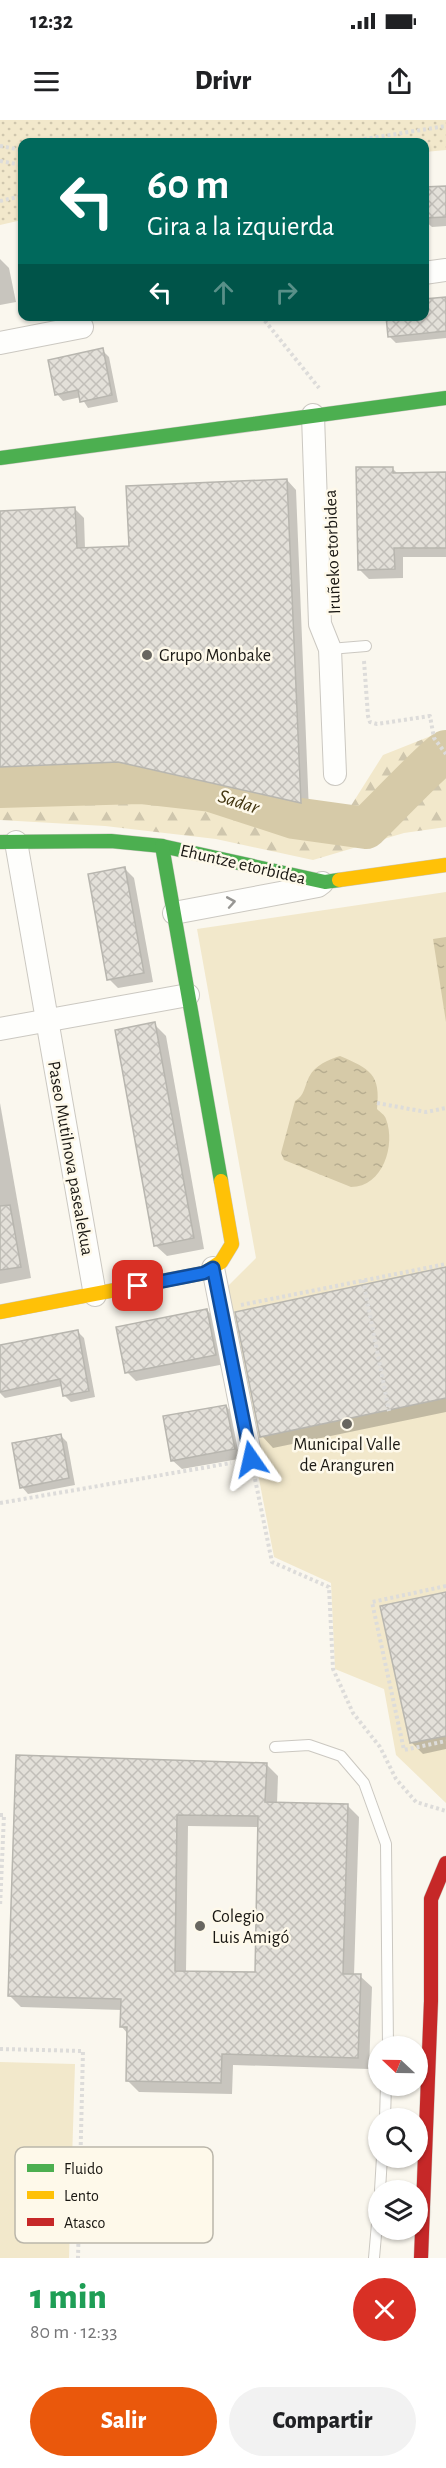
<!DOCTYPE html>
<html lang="es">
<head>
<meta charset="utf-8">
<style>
  body { margin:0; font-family:"Alegreya Sans",sans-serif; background:#f2f2f2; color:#202124; height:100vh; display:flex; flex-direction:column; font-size:22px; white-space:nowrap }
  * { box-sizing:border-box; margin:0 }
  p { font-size:20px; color:#757577 }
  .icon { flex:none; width:33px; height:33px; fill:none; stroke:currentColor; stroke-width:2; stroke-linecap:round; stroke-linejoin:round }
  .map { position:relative; height:2138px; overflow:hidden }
  .sheet { display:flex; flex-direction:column; background:#fff; flex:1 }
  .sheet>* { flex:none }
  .top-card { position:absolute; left:18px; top:18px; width:411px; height:183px; border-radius:12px; box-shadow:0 2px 4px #0004; background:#00695c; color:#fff; overflow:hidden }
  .needle { width:39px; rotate:292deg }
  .buttons { position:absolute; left:368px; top:1916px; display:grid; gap:12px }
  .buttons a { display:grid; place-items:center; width:60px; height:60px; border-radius:50%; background:#fff; box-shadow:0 2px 4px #0004; font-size:30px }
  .pin { position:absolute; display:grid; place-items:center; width:51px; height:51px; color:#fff; margin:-26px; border-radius:12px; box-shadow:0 3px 9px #0006 }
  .me { position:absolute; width:66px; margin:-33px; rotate:349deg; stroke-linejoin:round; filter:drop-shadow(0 0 4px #0008) }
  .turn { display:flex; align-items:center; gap:21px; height:126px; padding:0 30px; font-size:27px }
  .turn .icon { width:78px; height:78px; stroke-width:2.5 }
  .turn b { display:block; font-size:42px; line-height:51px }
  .lanes { display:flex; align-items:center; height:57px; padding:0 30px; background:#0003; justify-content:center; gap:30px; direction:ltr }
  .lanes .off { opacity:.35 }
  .round { display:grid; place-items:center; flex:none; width:63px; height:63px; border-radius:32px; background:#f2f2f2 }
  .head { display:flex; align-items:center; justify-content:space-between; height:102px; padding:0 30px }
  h1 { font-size:36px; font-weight:800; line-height:45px; color:#1e9e55 }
  .primary-button { display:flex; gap:12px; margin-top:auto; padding:12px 30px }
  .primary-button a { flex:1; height:69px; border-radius:36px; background:#ea580c; color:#fff; font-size:24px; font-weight:800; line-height:69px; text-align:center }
  .primary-button a+a { background:#f2f2f2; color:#202124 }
  .status { display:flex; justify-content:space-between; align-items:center; height:42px; padding:0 30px; background:#fff; direction:ltr }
  .status svg { height:16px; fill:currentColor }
  header { display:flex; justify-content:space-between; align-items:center; height:78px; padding:0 30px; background:#fff; font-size:27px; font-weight:800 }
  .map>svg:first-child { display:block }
  .grass { fill:#f2e8cb }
  .forest { fill:url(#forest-firs) }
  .park { fill:url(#park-dots) }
  .water { fill:url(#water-ripples) }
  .shadow { fill:#0003; fill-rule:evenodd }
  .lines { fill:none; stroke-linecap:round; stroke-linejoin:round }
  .river { stroke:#d6caa8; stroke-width:42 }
  .building { fill:url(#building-cross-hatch); stroke:#b8b6af; stroke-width:1.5; fill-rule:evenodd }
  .lane-casing { stroke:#cbc8c1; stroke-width:12 }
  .street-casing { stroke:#cbc8c1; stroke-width:24 }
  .fast-casing { stroke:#cbc8c1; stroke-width:15 }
  .slow-casing { stroke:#cbc8c1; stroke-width:15 }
  .jam-casing { stroke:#cbc8c1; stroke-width:15 }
  .path { stroke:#dddcda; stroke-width:4; stroke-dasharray:3 3; stroke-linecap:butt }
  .lane { stroke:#fefefc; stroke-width:10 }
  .street { stroke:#fefefc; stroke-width:22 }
  .fast { stroke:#4caf50; stroke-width:14 }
  .slow { stroke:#ffc107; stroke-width:14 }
  .jam { stroke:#c62828; stroke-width:14 }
  .oneway { stroke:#979693 }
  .route-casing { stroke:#114b97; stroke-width:15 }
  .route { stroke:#1a73e8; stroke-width:10 }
  .poi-dot { fill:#686660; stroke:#fef9ea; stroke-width:2 }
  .labels { text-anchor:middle; stroke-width:5; stroke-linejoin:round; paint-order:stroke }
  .street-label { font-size:18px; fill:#1a1813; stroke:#fef9ea }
  .poi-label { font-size:18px; fill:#1a1813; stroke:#fef9ea; text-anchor:start }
  .water-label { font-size:20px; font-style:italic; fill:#433611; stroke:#fef9ea }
  .key { fill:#fef9ea; stroke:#bab6aa; stroke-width:1.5 }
  .key-label { font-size:16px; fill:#1a1813 }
</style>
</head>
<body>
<div class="status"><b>12:32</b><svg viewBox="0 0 49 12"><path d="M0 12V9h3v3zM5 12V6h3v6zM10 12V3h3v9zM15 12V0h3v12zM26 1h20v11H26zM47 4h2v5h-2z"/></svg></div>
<header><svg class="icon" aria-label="menu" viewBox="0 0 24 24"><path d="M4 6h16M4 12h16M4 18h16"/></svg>Drivr<svg class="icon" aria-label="share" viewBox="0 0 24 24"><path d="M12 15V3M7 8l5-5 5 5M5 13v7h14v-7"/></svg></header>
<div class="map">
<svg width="446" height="2138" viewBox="0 0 446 2138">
  <defs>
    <pattern id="forest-firs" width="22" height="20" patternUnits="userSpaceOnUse" patternTransform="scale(1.5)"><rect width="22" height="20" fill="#f2e8cb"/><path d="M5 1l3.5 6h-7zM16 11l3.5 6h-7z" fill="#cfc6ad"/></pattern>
    <pattern id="park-dots" width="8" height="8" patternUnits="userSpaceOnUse" patternTransform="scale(1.5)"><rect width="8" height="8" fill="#f2e8cb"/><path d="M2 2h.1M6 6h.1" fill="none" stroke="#cfc6ad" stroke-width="1.8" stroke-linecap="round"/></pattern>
    <pattern id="water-ripples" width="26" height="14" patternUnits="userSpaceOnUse" patternTransform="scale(1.5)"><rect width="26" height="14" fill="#d6caa8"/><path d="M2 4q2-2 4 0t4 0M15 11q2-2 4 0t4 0" fill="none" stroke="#b7ad90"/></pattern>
    <pattern id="building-cross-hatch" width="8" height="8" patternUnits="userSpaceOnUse" patternTransform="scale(1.5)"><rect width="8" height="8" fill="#e3e0d9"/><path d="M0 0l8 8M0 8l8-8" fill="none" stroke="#c2bfb9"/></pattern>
  </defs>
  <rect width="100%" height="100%" fill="#faf7ee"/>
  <g class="grass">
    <path d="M 446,772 L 446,1683 L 396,1635 L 384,1569 L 335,1549 L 331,1463 L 274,1437 L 223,1171 L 256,1138 L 197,809 Z"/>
    <path d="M 0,1942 L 75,1944 L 69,2138 L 0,2138 Z"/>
  </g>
  <path class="forest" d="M 446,610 L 446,707 L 404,713 L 313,740 L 216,719 L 105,706 L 0,700 L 0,654 L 115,654 L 211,667 L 296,690 L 347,692 L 383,635 Z"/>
  <path class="park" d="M 0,0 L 446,0 L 446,30 L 425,32 L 424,22 L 22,22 L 22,100 L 0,105 Z"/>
  <g class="water">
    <path d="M 446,817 L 446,902 L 433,819 Z"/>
    <path d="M 340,936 C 370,949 381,954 377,989 C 380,992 385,995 386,999 C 396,1025 383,1067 351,1067 L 284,1040 L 281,1033 L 295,981 C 305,975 304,967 309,957 C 315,945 328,940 340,936 Z"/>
  </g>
  <g class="shadow">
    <path d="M 446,68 L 446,106 L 432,107 L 424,100 L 424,69 Z"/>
    <path d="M 0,139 L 9,148 L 16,182 L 0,185 Z"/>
    <path d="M 446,179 L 446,218 L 396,223 L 389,216 L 424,196 Z"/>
    <path d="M 102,230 L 109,237 L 118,282 L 88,288 L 81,277 L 63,281 L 57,274 Z"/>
    <path d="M 392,348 L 399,355 L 446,354 L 446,437 L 403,437 L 403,458 L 369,459 L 359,449 Z"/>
    <path d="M 287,360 L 296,370 L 309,692 L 129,651 L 0,656 L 0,392 L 75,389 L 84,398 L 85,429 L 130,427 Z"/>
    <path d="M 124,748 L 134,758 L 153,862 L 118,868 L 109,859 Z"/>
    <path d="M 154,904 L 166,916 L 204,1129 L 167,1136 L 155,1125 Z"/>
    <path d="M 0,983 L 31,1158 L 0,1164 Z"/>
    <path d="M 446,1149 L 446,1292 L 273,1328 L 262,1316 Z"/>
    <path d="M 207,1190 L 216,1200 L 225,1244 L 136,1261 L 127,1252 Z"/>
    <path d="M 77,1211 L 84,1218 L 95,1277 L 71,1282 L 64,1275 L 62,1266 L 5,1278 L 0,1273 L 0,1227 Z"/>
    <path d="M 226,1286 L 235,1296 L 244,1338 L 182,1349 L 172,1340 Z"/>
    <path d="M 60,1315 L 67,1322 L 75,1365 L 28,1374 L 22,1367 Z"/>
    <path d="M 446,1474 L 446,1629 L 423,1634 L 411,1622 Z"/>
    <path d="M 17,1636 L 266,1644 L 278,1656 L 277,1684 L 348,1686 L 359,1697 L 354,1855 L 360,1856 L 372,1867 L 369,1949 L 233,1945 L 232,1974 L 139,1972 L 127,1960 L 128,1914 L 122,1907 L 122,1890 L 21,1887 L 9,1875 ZM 188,1706 L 259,1707 L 256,1854 L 186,1852 Z"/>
  </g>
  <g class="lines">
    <path class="river" d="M 0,667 L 140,663 L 211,671 L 294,698 L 366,708 C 377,698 439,633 446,631"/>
  </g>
  <g class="building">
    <path d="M 446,66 L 446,97 L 424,98 L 424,67 Z"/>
    <path d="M 446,177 L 446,211 L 388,217 L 386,196 L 424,196 L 424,179 Z"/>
    <path d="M 103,228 L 112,275 L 80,282 L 78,270 L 55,275 L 48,240 Z"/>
    <path d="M 356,347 L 393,347 L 393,353 L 446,352 L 446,428 L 394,428 L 395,449 L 358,450 Z"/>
    <path d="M 287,359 L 301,683 L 118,642 L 0,647 L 0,391 L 75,387 L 77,428 L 129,426 L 126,366 Z"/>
    <path d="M 125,747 L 144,853 L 107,860 L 88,754 Z"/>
    <path d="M 155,902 L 194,1118 L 154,1126 L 115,910 Z"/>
    <path d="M 10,1085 L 21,1147 L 0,1150 L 0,1086 Z"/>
    <path d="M 446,1147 L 446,1278 L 260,1317 L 235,1192 Z"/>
    <path d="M 207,1189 L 216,1235 L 125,1253 L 116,1207 Z"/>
    <path d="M 78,1210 L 89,1271 L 63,1276 L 60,1259 L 0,1272 L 0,1225 Z"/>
    <path d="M 226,1285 L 235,1329 L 171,1341 L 163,1296 Z"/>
    <path d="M 61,1314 L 69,1358 L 20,1368 L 12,1323 Z"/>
    <path d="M 446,1472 L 446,1616 L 410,1623 L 380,1486 Z"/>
    <path d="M 16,1635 L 267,1643 L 265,1682 L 348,1684 L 343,1854 L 361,1854 L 358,1938 L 222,1934 L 221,1963 L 126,1961 L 127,1907 L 120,1907 L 121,1879 L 8,1876 ZM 177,1695 L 258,1696 L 255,1852 L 175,1851 Z"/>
  </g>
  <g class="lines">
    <defs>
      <g id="lane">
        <path d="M 330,529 L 366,526"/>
        <path d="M 275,1627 L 309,1625 L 341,1636 L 364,1663 L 386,1724 L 388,1926"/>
        <path d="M 385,1998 L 386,1965"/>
        <path d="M 380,2070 L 382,2037"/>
        <path d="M 374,2138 L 378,2092"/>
      </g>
      <g id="street">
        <path d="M 424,153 L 446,150"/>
        <path d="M 0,223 L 82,207"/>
        <path d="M 313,295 L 320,504 L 330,529 L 335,654"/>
        <path d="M 16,722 L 95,1175"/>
        <path d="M 174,793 L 318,766 L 322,763"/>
        <path d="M 0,909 L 188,875"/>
        <path d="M 213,1148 L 251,1339"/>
      </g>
      <g id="fast">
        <path d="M 0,338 L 446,278"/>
        <path d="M 0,722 L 111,721 L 162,726 L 325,762 L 339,760"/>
        <path d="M 162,726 L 221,1061"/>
      </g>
      <g id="slow">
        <path d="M 339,760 L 446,745"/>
        <path d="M 0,1192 L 204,1153 L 221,1142 L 232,1124 L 221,1061"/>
      </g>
      <path id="jam" d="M 421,2138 L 431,1881 L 431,1779 L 446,1743"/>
    </defs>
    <use href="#lane" class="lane-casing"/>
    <use href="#street" class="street-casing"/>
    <use href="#fast" class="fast-casing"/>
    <use href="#slow" class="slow-casing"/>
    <use href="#jam" class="jam-casing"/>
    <g class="path">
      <path d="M 346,22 L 446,6"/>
      <path d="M 0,26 L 22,30"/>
      <path d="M 0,41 L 22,45"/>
      <path d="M 0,81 L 22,76"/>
      <path d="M 261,196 L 319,268"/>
      <path d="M 364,541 L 368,596 L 370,602 L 377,604 L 430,596 L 434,618 L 446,634"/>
      <path d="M 377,983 L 426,992 L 446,988"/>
      <path d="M 363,1160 L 389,1291"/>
      <path d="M 241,1185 L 446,1144"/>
      <path d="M 255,1359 L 272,1442 L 329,1467 L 333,1549 L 353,1593 L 380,1627 L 396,1659 L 416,1682 L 446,1691"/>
      <path d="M 0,1383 L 231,1343"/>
      <path d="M 446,1466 L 372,1482 L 404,1630 L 446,1621"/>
      <path d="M 0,1695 L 4,1695 L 0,1787"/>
      <path d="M 0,1929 L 83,1931 L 78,2138"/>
    </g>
    <use href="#lane" class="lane"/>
    <use href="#street" class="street"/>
    <use href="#fast" class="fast"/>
    <use href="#slow" class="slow"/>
    <use href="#jam" class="jam"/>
  </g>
  <defs><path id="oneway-chevron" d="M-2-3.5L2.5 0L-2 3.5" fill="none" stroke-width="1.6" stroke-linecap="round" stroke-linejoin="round" transform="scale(1.5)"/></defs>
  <use class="oneway" href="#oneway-chevron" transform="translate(231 782) rotate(-10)"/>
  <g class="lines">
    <defs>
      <path id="route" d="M 138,1166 L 204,1153 L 213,1148 L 251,1339"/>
    </defs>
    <use href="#route" class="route-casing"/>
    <use href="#route" class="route"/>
  </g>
  <g class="poi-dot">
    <circle cx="147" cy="535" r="6"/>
    <circle cx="347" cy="1304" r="6"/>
    <circle cx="200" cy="1806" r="6"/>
  </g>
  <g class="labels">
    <g class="street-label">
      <text transform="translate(332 432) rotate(-92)" y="6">Iruñeko etorbidea</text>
      <text transform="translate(243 744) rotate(13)" y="6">Ehuntze etorbidea</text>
      <text transform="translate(71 1038) rotate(80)" y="6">Paseo Mutilnova pasealekua</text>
    </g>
    <g class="poi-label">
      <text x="159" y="541">Grupo Monbake</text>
      <text x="347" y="1330" text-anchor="middle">Municipal Valle<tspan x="347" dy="21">de Aranguren</tspan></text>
      <text x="212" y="1802">Colegio<tspan x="212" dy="21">Luis Amigó</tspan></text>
    </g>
    <g class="water-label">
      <text transform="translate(239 681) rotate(18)" y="7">Sadar</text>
    </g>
  </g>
  <rect x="15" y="2027" width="198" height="96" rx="9" class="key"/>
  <rect x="27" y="2044" width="27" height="8" fill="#4caf50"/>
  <rect x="27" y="2071" width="27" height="8" fill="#ffc107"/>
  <rect x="27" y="2098" width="27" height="8" fill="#c62828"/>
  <g class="key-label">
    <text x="64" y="2054">Fluido</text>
    <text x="64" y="2081">Lento</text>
    <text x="64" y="2108">Atasco</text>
  </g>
</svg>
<div class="buttons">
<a><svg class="needle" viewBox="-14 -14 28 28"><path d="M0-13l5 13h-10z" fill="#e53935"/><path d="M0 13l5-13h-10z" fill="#757577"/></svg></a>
<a><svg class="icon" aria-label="search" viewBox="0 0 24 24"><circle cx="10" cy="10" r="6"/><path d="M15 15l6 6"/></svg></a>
<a><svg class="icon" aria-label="layers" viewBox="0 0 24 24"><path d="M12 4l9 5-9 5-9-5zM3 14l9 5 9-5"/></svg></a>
</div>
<div class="pin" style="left:138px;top:1166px;background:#d93025"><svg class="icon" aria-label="arrive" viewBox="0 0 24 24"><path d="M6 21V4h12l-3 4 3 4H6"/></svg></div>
<svg class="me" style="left:251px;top:1339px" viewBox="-20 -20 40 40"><path d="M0-17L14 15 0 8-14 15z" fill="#1a73e8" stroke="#fff" stroke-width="4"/></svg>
<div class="top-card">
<div class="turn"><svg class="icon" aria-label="left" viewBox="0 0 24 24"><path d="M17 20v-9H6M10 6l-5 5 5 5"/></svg><div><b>60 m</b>Gira a la izquierda</div></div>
<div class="lanes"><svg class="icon" aria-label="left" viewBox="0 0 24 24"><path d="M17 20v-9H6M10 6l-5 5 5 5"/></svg><svg class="icon off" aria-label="ahead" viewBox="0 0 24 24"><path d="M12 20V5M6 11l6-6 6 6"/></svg><svg class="icon off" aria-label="right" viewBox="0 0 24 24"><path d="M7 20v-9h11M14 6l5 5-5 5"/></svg></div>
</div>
</div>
<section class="sheet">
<div class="head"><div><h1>1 min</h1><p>80 m · 12:33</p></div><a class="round" style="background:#d93025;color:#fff"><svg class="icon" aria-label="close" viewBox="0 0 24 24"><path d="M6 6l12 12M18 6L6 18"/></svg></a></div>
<div class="primary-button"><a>Salir</a><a>Compartir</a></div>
</section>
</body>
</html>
